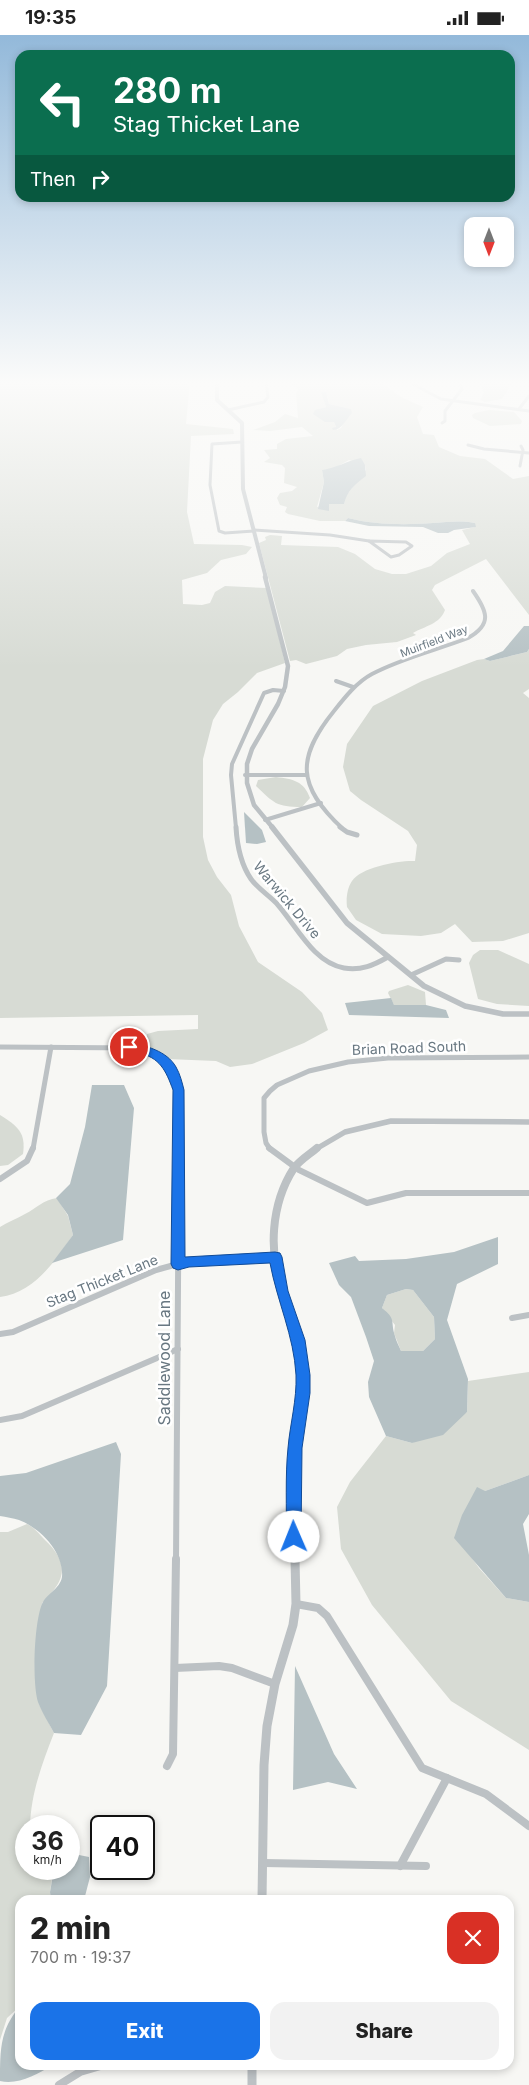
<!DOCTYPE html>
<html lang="en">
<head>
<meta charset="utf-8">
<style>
  body { margin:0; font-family:Inter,sans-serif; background:#f2f2f2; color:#222; height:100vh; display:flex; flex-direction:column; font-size:19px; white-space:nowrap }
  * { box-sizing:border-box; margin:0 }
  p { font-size:16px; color:#767676 }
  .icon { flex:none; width:28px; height:28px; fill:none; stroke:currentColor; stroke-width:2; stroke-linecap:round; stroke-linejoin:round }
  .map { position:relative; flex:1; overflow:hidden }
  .sheet { position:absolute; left:15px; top:1860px; width:499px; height:175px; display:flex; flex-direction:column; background:#fff; border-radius:15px; box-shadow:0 2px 8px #0003 }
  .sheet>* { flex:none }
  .banner { position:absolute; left:15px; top:15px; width:500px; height:152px; border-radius:15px; box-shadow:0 2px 8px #0003; background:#0b6e4f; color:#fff; overflow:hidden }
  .needle { width:32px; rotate:180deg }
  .fabs { position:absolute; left:464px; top:182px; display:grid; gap:10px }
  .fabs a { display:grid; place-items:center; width:50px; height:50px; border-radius:10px; background:#fff; box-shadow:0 2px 8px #0003; font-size:25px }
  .speed { position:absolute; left:15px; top:1780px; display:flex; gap:10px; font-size:25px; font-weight:700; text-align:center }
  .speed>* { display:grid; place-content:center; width:65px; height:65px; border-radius:50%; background:#fff; box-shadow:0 2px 8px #0003; line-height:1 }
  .speed small { font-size:12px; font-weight:400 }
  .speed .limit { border:2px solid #111; border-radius:8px; background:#fff; color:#111 }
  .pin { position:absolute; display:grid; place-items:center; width:42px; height:42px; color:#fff; margin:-21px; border:2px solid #fff; border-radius:50%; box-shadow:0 1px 5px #0007 }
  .me { position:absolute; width:55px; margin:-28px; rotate:359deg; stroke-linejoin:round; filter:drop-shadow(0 0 4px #0008) }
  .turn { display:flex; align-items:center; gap:18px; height:105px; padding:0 15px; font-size:22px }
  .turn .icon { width:65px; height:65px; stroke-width:2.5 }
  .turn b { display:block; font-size:35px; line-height:42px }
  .then { display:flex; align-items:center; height:48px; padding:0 15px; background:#0003; gap:10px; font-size:19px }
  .round { display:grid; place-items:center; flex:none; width:52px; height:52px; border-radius:15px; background:#f2f2f2 }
  .summary { display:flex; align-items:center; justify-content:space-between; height:85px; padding:0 15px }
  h1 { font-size:30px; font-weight:800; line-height:38px }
  .cta { display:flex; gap:10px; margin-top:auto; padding:10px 15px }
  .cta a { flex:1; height:58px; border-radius:15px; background:#1a73e8; color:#fff; font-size:20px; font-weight:800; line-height:58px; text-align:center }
  .cta a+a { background:#f2f2f2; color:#222 }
  .status { display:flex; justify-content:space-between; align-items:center; height:35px; padding:0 25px; background:#fff; direction:ltr }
  .status svg { height:14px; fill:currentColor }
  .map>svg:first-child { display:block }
  .green { fill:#d7dbd4; fill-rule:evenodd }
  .water { fill:#b5c1c4; fill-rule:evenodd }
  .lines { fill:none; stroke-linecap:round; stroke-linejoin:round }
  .minor-far4 { stroke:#bcc1c4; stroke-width:3 }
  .minor-far3 { stroke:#bcc1c4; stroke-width:4 }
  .minor-far2 { stroke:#bcc1c4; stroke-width:5 }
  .minor-far1 { stroke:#bcc1c4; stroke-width:6 }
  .minor { stroke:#bcc1c4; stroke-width:8 }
  .tertiary-far4 { stroke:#bcc1c4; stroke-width:4 }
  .tertiary-far3 { stroke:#bcc1c4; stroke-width:4.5 }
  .tertiary-far2 { stroke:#bcc1c4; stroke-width:5.5 }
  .tertiary-far1 { stroke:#bcc1c4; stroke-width:8 }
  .tertiary { stroke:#bcc1c4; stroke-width:9 }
  .route { fill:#1a73e8; stroke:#114b97 }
  .labels { text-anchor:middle; stroke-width:5; stroke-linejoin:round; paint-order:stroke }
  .far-street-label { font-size:11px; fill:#697882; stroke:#fff }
  .street-label { font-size:14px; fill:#697882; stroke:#fff }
  .near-street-label { font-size:16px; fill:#697882; stroke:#fff }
</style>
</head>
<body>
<div class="status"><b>19:35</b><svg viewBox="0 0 49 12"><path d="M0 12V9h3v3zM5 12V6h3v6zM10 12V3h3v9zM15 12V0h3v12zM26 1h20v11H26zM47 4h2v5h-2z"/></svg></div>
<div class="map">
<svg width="529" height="2050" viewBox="0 0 529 2050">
  <rect width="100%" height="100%" fill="#f7f7f4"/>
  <g class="green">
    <path d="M 0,346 L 190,346 L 186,389 L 233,394 L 234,399 L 191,401 L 187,477 L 194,509 L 242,510 L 252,512 L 246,519 L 221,525 L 207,538 L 182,545 L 183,569 L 202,570 L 210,568 L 215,557 L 225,551 L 267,553 L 285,628 L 257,638 L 238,657 L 223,669 L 213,685 L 203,724 L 203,802 L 208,825 L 217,842 L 231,860 L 239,891 L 258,927 L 302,957 L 322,978 L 328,995 L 304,1008 L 252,1029 L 230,1032 L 216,1026 L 167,1024 L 147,1010 L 147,999 L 158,996 L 198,994 L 198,980 L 0,983 Z"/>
    <path d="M 291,346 L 379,346 L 401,362 L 423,372 L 417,382 L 423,399 L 434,400 L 439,412 L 460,421 L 485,424 L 513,444 L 529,441 L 529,580 L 486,524 L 435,550 L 432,555 L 445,575 C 440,589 425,591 413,598 L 416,600 L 397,607 L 366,610 L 347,614 L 337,621 L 306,629 L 296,625 L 290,626 L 259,508 L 266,505 L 265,502 L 270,500 L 282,501 L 281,510 L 338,512 L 355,519 L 375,534 L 392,539 L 406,539 L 431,531 L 447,518 L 470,509 L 462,495 L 475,492 L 475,488 C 460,485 448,487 433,488 C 406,490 375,490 348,483 L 345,486 L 320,486 L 288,479 L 285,477 L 287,472 L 280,470 L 277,463 L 280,458 L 292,456 L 297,452 L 284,448 L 285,433 L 282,430 L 264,427 L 270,423 L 264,415 L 277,414 L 277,409 L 286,404 L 313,401 L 302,392 L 270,396 L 253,395 L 275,387 L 285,379 L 298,383 L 296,358 L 298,354 L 291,349 ZM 322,357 L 328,362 L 329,369 L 351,374 L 341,393 L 337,395 L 334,387 L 319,374 L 326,372 ZM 349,425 L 365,430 L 366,435 L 345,462 L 344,469 L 329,469 L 317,472 L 324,447 L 322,435 L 333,434 Z"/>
    <path d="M 479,346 L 513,346 L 502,364 L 485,367 L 480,365 L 484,358 Z"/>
    <path d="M 489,375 L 514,377 L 522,386 L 521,389 L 490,391 L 473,383 L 472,380 L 475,378 Z"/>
    <path d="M 529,614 L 529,654 L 523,658 L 529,663 L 529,898 L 503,906 L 472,907 L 455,889 L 441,898 L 421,901 L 382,899 L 356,885 L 347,872 C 346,864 347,853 352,846 C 361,832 400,825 415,826 L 417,810 L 408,796 L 361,765 L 350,756 L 343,732 L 347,709 L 373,671 L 422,646 L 477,625 L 484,624 L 490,626 L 527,617 Z"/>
    <path d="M 276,742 C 293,744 304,746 310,763 L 302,772 C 276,772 274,768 256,751 L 258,745 Z"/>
    <path d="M 480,915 L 498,915 L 529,929 L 529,971 L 497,969 L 478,964 L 469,928 L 473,920 Z"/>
    <path d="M 408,950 L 425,957 L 426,970 L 394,970 L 388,958 L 389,956 Z"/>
    <path d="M 0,1080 C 18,1091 26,1098 23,1119 L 8,1130 L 0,1131 Z"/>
    <path d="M 57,1163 L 68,1181 L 73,1200 C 55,1226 34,1258 0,1262 L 0,1192 C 8,1187 16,1184 25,1179 C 37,1173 43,1165 57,1163 Z"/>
    <path d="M 406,1254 L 413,1255 L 434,1282 L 435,1304 L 423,1316 L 401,1316 L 394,1298 L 395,1290 L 382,1273 L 387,1260 Z"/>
    <path d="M 529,1337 L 529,1440 L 485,1456 L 469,1519 L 479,1533 L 506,1563 L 529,1567 L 529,1715 L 451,1666 L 372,1570 L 341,1514 L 337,1472 L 350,1447 L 386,1401 L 412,1408 L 467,1377 L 468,1346 Z"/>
    <path d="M 27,1489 C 35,1493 39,1499 45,1505 C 70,1529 66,1545 42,1568 L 39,1669 L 54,1698 C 42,1729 31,1758 30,1791 L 26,1791 L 26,1834 L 50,1834 L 53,1837 L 50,1857 L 51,1865 L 20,1865 L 20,1971 L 7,1983 L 0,2005 L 0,1497 L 8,1497 Z"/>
  </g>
  <g class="water">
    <path d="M 321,357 L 326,357 L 329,369 L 351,374 L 352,378 C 346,384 342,395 333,395 L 332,393 L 336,392 L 334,387 L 325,387 L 313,379 L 315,375 L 326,372 Z"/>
    <path d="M 361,423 L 365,430 L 366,441 C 355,449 347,456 344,469 L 329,469 L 329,476 L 318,474 L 324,447 L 322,435 C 336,433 347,426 361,423 Z"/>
    <path d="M 348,483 C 375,490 406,490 433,488 C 449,487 459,485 475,488 L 476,492 L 454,495 L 448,498 L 438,498 L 423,492 L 369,491 L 345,486 Z"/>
    <path d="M 524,591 L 529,591 L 529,614 L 527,617 L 490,626 L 484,624 L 503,616 Z"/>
    <path d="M 244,777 L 262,795 L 266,807 L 257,809 L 246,808 Z"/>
    <path d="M 391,963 L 394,970 L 426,970 L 446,975 L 449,983 L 349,980 L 345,968 Z"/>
    <path d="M 92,1050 L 124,1050 L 134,1073 L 123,1205 L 52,1228 L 73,1200 L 68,1180 L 56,1163 L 70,1149 L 85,1092 Z"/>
    <path d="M 498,1202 L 498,1229 L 457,1249 L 447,1285 L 468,1344 L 467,1377 L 443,1400 L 412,1408 L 386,1401 L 369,1362 L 368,1347 L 374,1326 L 366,1302 L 351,1262 L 339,1250 L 329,1228 L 355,1221 L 359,1226 L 406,1224 L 454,1217 ZM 406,1254 L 413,1255 L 434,1282 L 435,1304 L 423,1316 L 401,1316 C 399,1311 396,1306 395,1301 C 390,1286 397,1285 382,1273 L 387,1260 Z"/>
    <path d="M 116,1407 L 121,1419 L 107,1651 L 81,1700 L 54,1698 C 49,1688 42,1678 38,1667 C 32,1648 34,1588 42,1569 C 46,1559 60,1554 62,1542 C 64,1517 40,1493 19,1485 C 13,1483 6,1482 0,1481 L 0,1441 L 26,1438 Z"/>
    <path d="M 529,1440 L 529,1479 L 523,1489 L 529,1520 L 529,1567 L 506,1563 L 454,1503 L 462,1480 L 477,1452 L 485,1456 Z"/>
    <path d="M 295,1631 L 334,1719 L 357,1754 L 328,1747 L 293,1755 Z"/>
    <path d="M 69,1818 L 89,1822 L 90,1842 L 84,1865 L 51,1865 L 50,1857 L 54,1834 L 69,1834 Z"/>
    <path d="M 20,1971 L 20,2030 L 52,2030 C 37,2040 18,2050 0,2046 C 0,2014 0,1995 20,1971 Z"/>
  </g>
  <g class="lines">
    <g class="minor-far4">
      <path d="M 407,346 L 441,364 L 529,376"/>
      <path d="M 519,374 L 529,361"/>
      <path d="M 228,375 L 264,367 L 268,362 L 266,346"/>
      <path d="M 442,388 L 445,386 L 445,376 L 462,354 L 459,346"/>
      <path d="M 242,407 L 212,409 L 210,450 L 219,496 L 225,498 L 254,496"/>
      <path d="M 468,410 L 484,414 L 529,418"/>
      <path d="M 520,431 L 523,415 L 521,411"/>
      <path d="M 254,495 L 330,500 L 369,506"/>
      <path d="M 369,506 L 406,507 L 412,511 L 399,520 L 391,522 Z"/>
    </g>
    <g class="minor-far3">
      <path d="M 336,646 L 353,652"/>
      <path d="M 245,740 L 307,740"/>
      <path d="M 265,785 L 321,768"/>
      <path d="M 236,793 L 231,740 L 232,729 L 264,658 L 273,655 L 284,656"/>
      <path d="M 342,793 C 297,751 296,723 334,676 C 345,662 357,647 372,639 C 402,623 437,615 468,603 C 493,589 487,576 473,556"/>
    </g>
    <g class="minor-far2">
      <path d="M 236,792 C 237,810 240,828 251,844 C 258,854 270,861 278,870 C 297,892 314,928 344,933 C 361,936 374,930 388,922"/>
      <path d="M 340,792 L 347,797 L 357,800"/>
      <path d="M 411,940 L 446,924 L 459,925"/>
      <path d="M 0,1012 L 140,1013 C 150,1018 163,1023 170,1032 C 185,1054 179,1089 179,1114"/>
      <path d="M 33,1114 L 51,1012"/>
      <path d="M 270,1114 L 266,1108 L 264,1097 L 264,1063 L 270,1056 L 277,1050 L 309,1036 L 348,1027 L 388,1023 L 529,1022"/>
    </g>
    <g class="minor-far1">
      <path d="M 269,1113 L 299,1135 L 367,1168 L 406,1158 L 529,1158"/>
      <path d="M 0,1144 L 27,1126 L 33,1113"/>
      <path d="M 512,1283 L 529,1280"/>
      <path d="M 0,1299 L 13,1297 L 156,1235 L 189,1226 L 275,1222"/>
      <path d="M 0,1385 L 22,1381 L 178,1314"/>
      <path d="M 176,1525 L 179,1113"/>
    </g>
    <g class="minor">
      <path d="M 296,1569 L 318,1573 L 327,1581 L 422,1733 L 486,1759 L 529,1791"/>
      <path d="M 175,1633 L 219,1631 L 232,1633 L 275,1649"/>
      <path d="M 167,1731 L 173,1719 L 176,1524"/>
      <path d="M 264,1828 L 426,1831"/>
      <path d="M 400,1831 L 447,1743"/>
      <path d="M 59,2050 L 80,2037 L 104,2030"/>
    </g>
    <path class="tertiary-far4" d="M 217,346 L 217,365 L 242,388 L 243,454 L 266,543"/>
    <path class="tertiary-far3" d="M 265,542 L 288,631 L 285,652 L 278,669 L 252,714 L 247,729 L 247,748 L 254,770 L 273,793"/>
    <g class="tertiary-far2">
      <path d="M 272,792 L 347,888 L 424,951 L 465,971 L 503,979 L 529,979"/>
      <path d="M 316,1114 L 345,1097 L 391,1086 L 529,1087"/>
    </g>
    <path class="tertiary-far1" d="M 295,1525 C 294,1488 292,1451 295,1414 C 297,1390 304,1367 303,1343 C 302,1313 290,1286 282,1258 C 269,1217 270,1170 294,1133 C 300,1125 310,1119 317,1113"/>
    <g class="tertiary">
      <path d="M 262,1865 L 264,1730 L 267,1691 L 275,1649 L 293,1590 L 296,1569 L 295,1524"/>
      <path d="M 252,2030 L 252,2050"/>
    </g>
  </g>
  <linearGradient id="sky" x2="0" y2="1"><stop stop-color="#93b9da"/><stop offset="0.55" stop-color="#fbfbfa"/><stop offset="1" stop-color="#fbfbfa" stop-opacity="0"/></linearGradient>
  <rect width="529" height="633" fill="url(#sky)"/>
  <path class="route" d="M 129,1008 C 145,1010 167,1016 176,1032 C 180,1039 182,1047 184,1055 L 185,1222 L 275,1217 L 280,1218 L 282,1222 L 288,1256 L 305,1305 L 310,1340 L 310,1358 L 302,1413 L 301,1502 L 299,1507 L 294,1509 L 288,1507 L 286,1502 C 287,1472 285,1442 288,1413 C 290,1389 297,1365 296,1340 C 294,1301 277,1266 270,1228 L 189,1232 L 178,1235 L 173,1233 L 171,1229 L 173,1055 C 166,1036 160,1022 138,1018 C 134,1017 130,1017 125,1015 L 124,1012 L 125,1010 Z"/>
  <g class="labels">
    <g class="far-street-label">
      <text transform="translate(434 606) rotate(-21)" y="4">Muirfield Way</text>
    </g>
    <g class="street-label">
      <text transform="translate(287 865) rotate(50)" y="5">Warwick Drive</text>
      <text transform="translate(409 1013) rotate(-2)" y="5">Brian Road South</text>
      <text transform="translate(102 1246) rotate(-22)" y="5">Stag Thicket Lane</text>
    </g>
    <g class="near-street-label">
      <text transform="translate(164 1323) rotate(-90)" y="6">Saddlewood Lane</text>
    </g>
  </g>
</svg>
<div class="fabs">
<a><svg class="needle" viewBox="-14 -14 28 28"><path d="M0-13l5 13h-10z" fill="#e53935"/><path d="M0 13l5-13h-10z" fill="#767676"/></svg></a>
</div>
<div class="speed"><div>36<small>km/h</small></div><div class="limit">40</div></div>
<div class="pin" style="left:129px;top:1012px;background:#d93025"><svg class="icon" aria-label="arrive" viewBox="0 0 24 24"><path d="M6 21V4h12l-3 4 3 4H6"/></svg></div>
<svg class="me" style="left:294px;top:1502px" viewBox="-20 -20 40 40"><circle r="19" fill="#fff"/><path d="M0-13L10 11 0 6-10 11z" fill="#1a73e8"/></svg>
<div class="banner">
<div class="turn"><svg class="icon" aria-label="left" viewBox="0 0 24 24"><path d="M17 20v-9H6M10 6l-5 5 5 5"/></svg><div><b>280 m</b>Stag Thicket Lane</div></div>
<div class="then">Then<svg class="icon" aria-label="right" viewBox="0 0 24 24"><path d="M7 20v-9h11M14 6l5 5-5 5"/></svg></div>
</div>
<section class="sheet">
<div class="summary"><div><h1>2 min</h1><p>700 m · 19:37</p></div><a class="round" style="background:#d93025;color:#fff"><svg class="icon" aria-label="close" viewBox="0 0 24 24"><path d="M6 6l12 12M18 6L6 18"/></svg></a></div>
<div class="cta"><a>Exit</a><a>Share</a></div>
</section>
</div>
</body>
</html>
